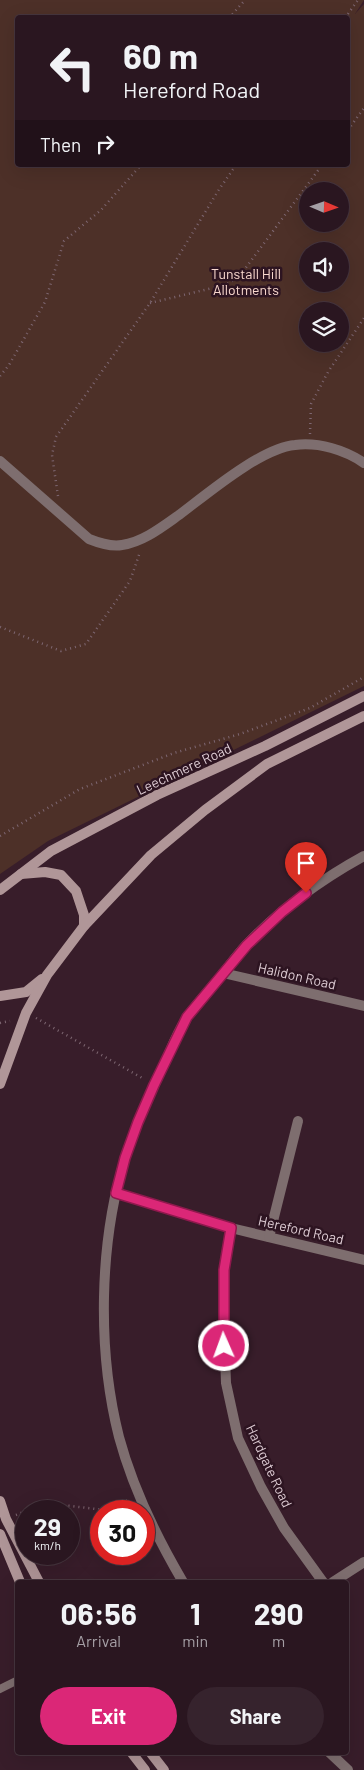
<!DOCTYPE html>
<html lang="en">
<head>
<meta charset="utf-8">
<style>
  body { margin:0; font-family:Barlow,sans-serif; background:#36232d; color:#f1f3f6; height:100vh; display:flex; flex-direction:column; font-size:19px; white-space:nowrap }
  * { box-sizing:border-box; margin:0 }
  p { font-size:16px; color:#a59fa5 }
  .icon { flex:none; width:28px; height:28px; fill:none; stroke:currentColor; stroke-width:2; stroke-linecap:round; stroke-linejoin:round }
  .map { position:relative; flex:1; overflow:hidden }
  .side { position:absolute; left:15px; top:1580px; width:334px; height:175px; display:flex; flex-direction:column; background:#2a1620; border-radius:5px; box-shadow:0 5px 20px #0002,0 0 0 1px #46353e }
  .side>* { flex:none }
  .guide { position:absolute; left:15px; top:15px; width:335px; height:152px; border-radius:5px; box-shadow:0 5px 20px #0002,0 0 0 1px #46353e; background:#2a1620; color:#f1f3f6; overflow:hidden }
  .needle { width:32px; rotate:92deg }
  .controls { position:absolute; left:299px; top:182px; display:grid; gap:10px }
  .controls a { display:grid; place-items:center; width:50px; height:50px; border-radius:50%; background:#2a1620; box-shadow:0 5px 20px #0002,0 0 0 1px #46353e; font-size:25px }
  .speed { position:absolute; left:15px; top:1500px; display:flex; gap:10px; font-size:25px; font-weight:700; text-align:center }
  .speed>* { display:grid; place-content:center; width:65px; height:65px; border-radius:50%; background:#2a1620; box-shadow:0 5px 20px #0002,0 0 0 1px #46353e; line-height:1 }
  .speed small { font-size:12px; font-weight:400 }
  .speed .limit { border:8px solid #d22; background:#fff; color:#111 }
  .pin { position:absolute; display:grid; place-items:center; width:42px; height:42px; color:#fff; margin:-51px -21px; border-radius:50% 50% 50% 0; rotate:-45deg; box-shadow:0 0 5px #0007 }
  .pin .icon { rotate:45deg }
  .me { position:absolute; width:55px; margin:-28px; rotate:358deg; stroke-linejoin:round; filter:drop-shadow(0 0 4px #0008) }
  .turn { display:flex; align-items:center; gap:18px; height:105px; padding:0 25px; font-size:22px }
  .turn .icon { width:65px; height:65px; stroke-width:2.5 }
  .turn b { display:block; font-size:35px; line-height:42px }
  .then { display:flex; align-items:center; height:48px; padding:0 25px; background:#0003; gap:10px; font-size:19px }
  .eta { display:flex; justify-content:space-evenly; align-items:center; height:85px; text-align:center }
  .eta b { font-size:30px; font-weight:700; line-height:35px }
  .action { display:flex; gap:10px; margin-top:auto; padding:10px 25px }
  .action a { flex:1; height:58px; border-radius:30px; background:#db2777; color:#fff; font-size:20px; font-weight:700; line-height:58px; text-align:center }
  .action a+a { background:#36232d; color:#f1f3f6 }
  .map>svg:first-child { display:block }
  .green { fill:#4d3028; fill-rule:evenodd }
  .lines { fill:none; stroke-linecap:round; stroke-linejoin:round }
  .path { stroke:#7e6772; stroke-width:2.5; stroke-dasharray:1 4; stroke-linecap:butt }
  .lane { stroke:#7e6e6f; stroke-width:8 }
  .street { stroke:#7e6e6f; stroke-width:10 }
  .secondary { stroke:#b09698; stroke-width:10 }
  .route-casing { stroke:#8e194d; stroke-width:12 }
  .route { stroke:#db2777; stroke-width:9 }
  .labels { text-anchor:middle; stroke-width:5; stroke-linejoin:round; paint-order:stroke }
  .park-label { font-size:14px; fill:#f9d8ce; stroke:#2d1421 }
  .street-label { font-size:14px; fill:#deccd4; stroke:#2d1421 }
</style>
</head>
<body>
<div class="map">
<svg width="364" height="1770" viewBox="0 0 364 1770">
  <rect width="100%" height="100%" fill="#381d2a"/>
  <path class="green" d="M 0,0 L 364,0 L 355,14 L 364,4 L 364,686 L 48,841 L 0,874 ZM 18,18 L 348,18 L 348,165 L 18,165 ZM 308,191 L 340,191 L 340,224 L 308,224 ZM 308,251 L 340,251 L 340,284 L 308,284 ZM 308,311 L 340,311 L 340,344 L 308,344 Z"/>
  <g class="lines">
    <g class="path">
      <path d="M 229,18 L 245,0"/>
      <path d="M 345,18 L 358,0"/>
      <path d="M 348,130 L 364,108"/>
      <path d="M 150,303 L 225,285 L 239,277 L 322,165"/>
      <path d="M 0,376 L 9,365 L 45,302 L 64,241 L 101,210 L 141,165"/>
      <path d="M 310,434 L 311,404 L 328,372 L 364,318"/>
      <path d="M 58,496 L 52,455 L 56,437 L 150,303 L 218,191 L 236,165"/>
      <path d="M 0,627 L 61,651 L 86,644 L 130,581 L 140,552"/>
      <path d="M 0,836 L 80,789 L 174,753 L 240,734 L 310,708 L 364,677"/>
      <path d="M 36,1018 L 144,1079"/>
      <path d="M 0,1023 L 10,1021"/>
      <path d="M 16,1515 L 45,1503 L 105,1510 L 128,1500"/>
    </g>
    <path class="lane" d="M 0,1689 L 18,1680"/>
    <g class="street">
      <path d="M 0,461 L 89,539 C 99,543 111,547 122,545 C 143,542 162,527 179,515 C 207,494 261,448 295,445 C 319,442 345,450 364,463"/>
      <path d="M 223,973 L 364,1006"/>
      <path d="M 116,1193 L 231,1228 L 364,1260"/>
      <path d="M 231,1228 L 224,1270 L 224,1327 L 226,1383 L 238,1438 L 261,1487 L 284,1528 L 323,1582"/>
      <path d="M 269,1237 L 298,1121"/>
      <path d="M 183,1582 C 156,1536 133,1489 119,1437 C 97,1350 99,1243 125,1158 C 135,1127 148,1098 162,1069 C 170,1052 177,1031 188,1016 C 196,1004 206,994 215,983 C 226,970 236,956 247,944 C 281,909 322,879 364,856"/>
      <path d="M 333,1582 L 364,1562"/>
      <path d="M 329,1752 L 348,1770"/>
    </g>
    <g class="secondary">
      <path d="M 21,874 L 45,872 L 61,875 L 76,891 L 84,915 L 84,926"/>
      <path d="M 0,890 L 51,851 L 157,795 L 265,746 L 364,696"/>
      <path d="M 0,996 L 26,992 L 42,979"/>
      <path d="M 0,1084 L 26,1013 L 47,975 L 84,926 L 151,855 L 205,810 L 267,764 L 364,716"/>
      <path d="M 0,1501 L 6,1519 L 39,1582"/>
      <path d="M 0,1534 L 20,1582"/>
      <path d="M 131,1752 L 145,1770"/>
      <path d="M 150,1752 L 164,1770"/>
    </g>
  </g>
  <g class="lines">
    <defs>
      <path id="route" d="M 224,1346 L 224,1270 L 231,1228 L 116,1193 L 125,1158 L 138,1122 L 154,1085 L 187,1017 L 247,945 L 282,912 L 306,893"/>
    </defs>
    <use href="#route" class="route-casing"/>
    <use href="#route" class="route"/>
  </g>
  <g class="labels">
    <g class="park-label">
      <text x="246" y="279">Tunstall Hill<tspan x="246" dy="16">Allotments</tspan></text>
    </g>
    <g class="street-label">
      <text transform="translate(184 769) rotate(-25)" y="5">Leechmere Road</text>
      <text transform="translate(297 976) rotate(13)" y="5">Halidon Road</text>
      <text transform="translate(301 1230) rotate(13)" y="5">Hereford Road</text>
      <text transform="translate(269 1466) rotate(65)" y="5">Hardgate Road</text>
    </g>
  </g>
</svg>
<div class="controls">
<a><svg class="needle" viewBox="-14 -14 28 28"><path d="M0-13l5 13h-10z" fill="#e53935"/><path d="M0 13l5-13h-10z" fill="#a59fa5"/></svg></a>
<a><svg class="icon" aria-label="sound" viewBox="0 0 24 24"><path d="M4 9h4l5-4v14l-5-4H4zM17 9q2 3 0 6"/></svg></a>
<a><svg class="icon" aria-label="layers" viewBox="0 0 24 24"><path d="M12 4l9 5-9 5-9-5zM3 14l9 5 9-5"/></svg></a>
</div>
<div class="speed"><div>29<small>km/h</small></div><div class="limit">30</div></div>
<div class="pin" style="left:306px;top:893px;background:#d93025"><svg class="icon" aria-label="arrive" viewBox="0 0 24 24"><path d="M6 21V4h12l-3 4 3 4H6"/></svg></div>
<svg class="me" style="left:224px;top:1346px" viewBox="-20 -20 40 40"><circle r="17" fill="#db2777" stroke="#fff" stroke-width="3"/><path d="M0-11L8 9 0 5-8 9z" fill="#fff"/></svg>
<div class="guide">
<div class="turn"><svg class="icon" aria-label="left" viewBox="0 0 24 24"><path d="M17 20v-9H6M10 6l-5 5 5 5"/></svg><div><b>60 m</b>Hereford Road</div></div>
<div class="then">Then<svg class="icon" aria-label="right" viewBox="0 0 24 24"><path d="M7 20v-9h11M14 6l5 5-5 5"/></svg></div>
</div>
<section class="side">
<div class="eta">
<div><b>06:56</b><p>Arrival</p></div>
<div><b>1</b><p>min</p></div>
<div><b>290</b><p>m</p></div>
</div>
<div class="action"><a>Exit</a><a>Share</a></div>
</section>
</div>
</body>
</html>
